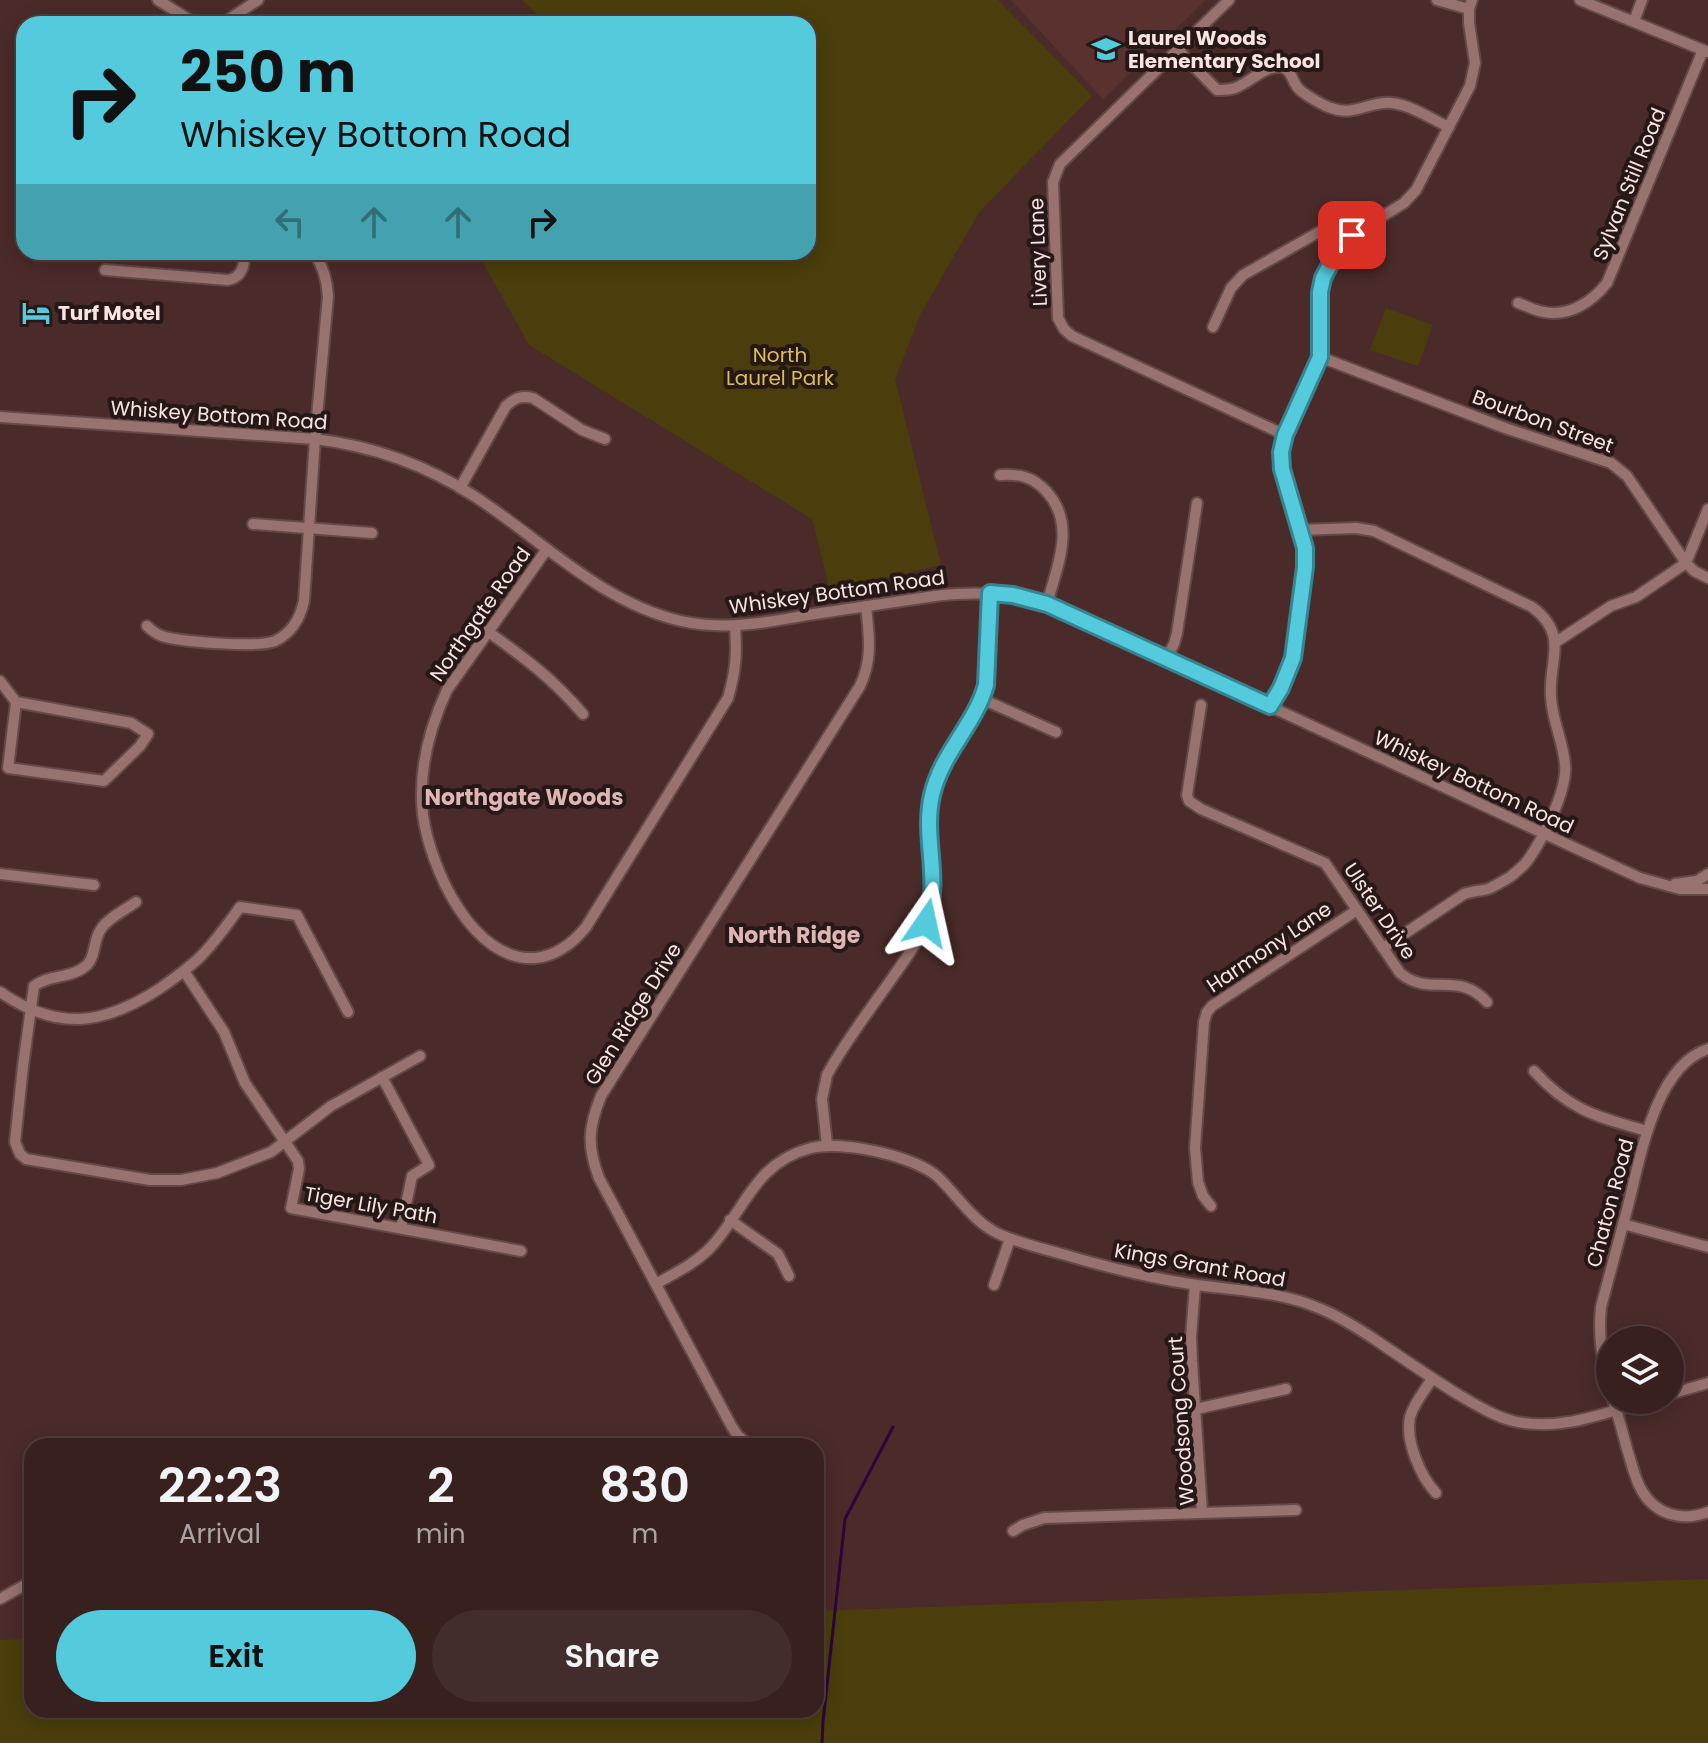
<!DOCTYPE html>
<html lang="en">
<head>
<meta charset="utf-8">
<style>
  body { margin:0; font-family:Poppins,sans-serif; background:#432d2c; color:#f1f3f6; height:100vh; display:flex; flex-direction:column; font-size:30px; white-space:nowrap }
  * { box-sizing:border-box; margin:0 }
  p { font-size:26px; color:#aba3a4 }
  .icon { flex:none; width:44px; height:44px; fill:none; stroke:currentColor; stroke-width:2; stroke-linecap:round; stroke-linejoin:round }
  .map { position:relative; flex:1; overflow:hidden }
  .drawer { position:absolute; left:24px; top:1438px; width:800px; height:280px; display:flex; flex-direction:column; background:#38201f; border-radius:24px; box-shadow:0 4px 20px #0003,0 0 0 2px #523e3d }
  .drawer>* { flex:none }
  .banner { position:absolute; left:16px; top:16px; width:800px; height:244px; border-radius:24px; box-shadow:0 4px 20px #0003,0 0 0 2px #523e3d; background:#54cadd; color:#111; overflow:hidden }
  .tools { position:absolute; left:1596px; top:1326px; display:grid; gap:16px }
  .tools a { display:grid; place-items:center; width:88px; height:88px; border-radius:50%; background:#38201f; box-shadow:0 4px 20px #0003,0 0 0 2px #523e3d; font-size:40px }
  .pin { position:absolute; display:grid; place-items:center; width:68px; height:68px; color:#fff; margin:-34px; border-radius:16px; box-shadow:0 4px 12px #0006 }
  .me { position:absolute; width:88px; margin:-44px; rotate:11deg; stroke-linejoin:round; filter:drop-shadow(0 0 6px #0008) }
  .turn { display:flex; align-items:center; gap:28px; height:168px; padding:0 32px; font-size:36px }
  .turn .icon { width:104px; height:104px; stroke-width:2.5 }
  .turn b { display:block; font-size:56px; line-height:68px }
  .lanes { display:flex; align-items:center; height:76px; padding:0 32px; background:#0003; justify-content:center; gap:40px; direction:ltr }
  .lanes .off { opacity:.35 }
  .eta { display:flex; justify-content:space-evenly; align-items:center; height:136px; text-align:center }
  .eta b { font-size:48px; font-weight:600; line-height:56px }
  .button { display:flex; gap:16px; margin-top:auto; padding:16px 32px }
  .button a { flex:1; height:92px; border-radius:48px; background:#54cadd; color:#111; font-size:32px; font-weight:600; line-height:92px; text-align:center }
  .button a+a { background:#432d2c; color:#f1f3f6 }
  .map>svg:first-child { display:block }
  .built { fill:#593230 }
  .green { fill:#4b3e0c }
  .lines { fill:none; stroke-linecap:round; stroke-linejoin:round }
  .stream { stroke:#2d043c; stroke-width:3 }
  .minor-casing { stroke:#644947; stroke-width:14 }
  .minor { stroke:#97726f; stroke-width:10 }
  .route-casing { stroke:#378390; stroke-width:20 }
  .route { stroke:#54cadd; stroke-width:14 }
  .labels { text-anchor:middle; stroke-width:8; stroke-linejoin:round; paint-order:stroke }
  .poi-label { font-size:20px; font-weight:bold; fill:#f9e4e2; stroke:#261817; text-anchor:start }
  .street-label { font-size:20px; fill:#f9e4e2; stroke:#261817 }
  .park-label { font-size:20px; fill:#debf52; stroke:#261817 }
  .neighbourhood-label { font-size:22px; font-weight:bold; fill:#deb6b3; stroke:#261817 }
</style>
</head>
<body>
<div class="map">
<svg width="1708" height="1743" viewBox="0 0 1708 1743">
  <rect width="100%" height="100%" fill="#4a2b29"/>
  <path class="built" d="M 1011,0 L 1206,0 L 1103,99 Z"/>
  <g class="green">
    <path d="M 522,0 L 998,0 L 1092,96 L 980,211 L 921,313 L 895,379 L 941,565 L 830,591 L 812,519 L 529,345 L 480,257 L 489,252 L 808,252 L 808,24 L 548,24 Z"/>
    <path d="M 1386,308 L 1433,325 L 1418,366 L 1370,350 Z"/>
    <path d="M 1708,1579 L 1708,1743 L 0,1743 L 0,1640 L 32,1639 L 32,1710 L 816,1710 L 816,1611 Z"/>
  </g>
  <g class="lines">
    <path class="stream" d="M 822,1743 L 823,1722 L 845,1519 L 893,1427"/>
    <defs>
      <g id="minor">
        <path d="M 158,0 L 196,24"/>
        <path d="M 1229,0 L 1060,164 L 1053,182 L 1058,318 L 1064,329 L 1072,336 L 1285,435"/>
        <path d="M 1437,0 L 1469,9"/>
        <path d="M 1580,0 L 1708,52"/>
        <path d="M 1634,21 L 1642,0"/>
        <path d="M 222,24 L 258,0"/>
        <path d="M 1178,50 L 1217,90 C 1223,90 1229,90 1235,88 C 1249,83 1264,66 1280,67 C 1292,68 1292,83 1299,89 C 1305,95 1324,106 1331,108 C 1354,117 1372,100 1392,103 C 1411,105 1431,119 1449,127"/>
        <path d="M 105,270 L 228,280 C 243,277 244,265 245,252"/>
        <path d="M 1518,303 C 1527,306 1535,311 1544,312 C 1569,317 1592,302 1607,283 L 1703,50"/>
        <path d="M 1213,327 L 1231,288 L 1243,275 L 1319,232 L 1340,246"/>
        <path d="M 1320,357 L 1505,428 L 1611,463 L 1627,476 L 1686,563 L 1694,571 L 1708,578"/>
        <path d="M 0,417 L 315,439 C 372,446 426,465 474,496 C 542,540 600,602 681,621 C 726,631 770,622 814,614 C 854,608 894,602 935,596 C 992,590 1022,594 1075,616 L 1640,878 L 1680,889 L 1708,889"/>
        <path d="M 1000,475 C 1019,474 1032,476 1046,491 C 1077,524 1057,566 1047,604"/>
        <path d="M 460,488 L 506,406 C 515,398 521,395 533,398 L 582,430 L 605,439"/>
        <path d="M 253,524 L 372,533"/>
        <path d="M 1300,530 L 1356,528 L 1374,531 L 1532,607 C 1570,635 1548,661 1551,697 C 1552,720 1563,741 1565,764 C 1568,789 1543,839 1528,860 C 1523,867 1516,872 1510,877 C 1503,881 1495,886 1488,889 C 1480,891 1472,891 1464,894 L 1383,948"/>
        <path d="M 547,549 L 447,690 C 429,729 418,772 423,815 C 430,867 472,962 535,958 C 556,956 573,943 586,927 L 728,698 C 736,670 737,654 735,626"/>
        <path d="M 147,626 C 152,631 156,634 162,636 C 181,642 259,648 275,641 C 292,633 300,619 304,601 L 315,439 L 328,296 C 327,280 323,265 313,252"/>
        <path d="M 487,631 C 525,658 552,678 583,714"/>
        <path d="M 1556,642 L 1611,606 L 1636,597 L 1686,563 L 1708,509"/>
        <path d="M 1166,659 L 1174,644 L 1177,633 L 1197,503"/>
        <path d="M 0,681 L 16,702 L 131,723 L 148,734 L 140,746 L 104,781 L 8,768 L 16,702"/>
        <path d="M 982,699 L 1056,732"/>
        <path d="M 1201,705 L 1187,795 L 1189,801 L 1201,809 L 1325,863 L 1400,973 C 1430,998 1458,970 1487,1002"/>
        <path d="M 1270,706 L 1281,688 L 1293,658 L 1305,567 L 1305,548 L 1282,469 L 1281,452 L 1285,435 L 1320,357 L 1320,292 L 1323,278 L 1340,246 L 1352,235 L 1404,203 L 1416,190 L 1470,86 L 1475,63 L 1469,23 L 1469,9 L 1472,0"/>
        <path d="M 0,874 L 94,885"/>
        <path d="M 1675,884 L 1697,881 L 1708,874"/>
        <path d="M 136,902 C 125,910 108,918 101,929 C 93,940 96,956 87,965 C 72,979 49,974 34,986 L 23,1066 L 15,1142 L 20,1154 L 26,1159 L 150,1180 L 181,1180 L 217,1173 L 271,1152 L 331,1106 L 420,1056"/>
        <path d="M 184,971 L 224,1032 L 245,1083 L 298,1161 L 299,1169 L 291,1208 L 521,1251"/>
        <path d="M 0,992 C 57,1031 102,1026 159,989 C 172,980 186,970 198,959 C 214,944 227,925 240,907 L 297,915 L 348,1012"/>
        <path d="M 1534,1071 C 1570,1111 1598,1117 1647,1131"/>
        <path d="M 382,1077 L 429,1165 L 412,1176 L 401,1228"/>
        <path d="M 827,1145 L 822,1099 L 827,1075 C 846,1040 872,1007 895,974 C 907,957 919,940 927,921 C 943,883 924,841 931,800 C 938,756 974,727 986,685 L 990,593"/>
        <path d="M 1211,1206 L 1203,1196 L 1198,1182 L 1195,1148 L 1204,1022 L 1207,1012 L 1212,1006 L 1357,910"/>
        <path d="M 730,1220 L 778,1254 L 789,1276"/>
        <path d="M 1623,1224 L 1708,1247"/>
        <path d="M 656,1284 C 675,1273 696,1263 711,1247 C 746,1209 754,1163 811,1148 C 842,1140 914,1156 938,1177 C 958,1196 973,1222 999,1234 C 1019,1243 1041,1248 1062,1254 C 1109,1268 1149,1278 1197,1285 C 1240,1291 1279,1291 1321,1309 C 1343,1318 1364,1332 1383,1345 C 1408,1362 1433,1379 1459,1395 C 1476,1405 1494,1416 1513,1421 C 1559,1432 1606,1413 1649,1400"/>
        <path d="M 994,1285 L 1010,1239"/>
        <path d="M 1195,1285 L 1191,1337 L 1192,1361 L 1202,1512"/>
        <path d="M 1432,1379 C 1425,1390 1414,1403 1410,1417 C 1405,1440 1420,1476 1436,1493"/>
        <path d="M 1610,1388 C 1602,1360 1598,1336 1601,1307 C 1610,1273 1619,1240 1628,1206 C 1640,1159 1655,1066 1708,1049"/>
        <path d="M 1670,1394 L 1708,1383"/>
        <path d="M 1613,1400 C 1618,1416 1623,1433 1627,1449 C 1632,1463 1634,1478 1642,1491 C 1656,1515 1683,1522 1708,1512"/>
        <path d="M 1196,1409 L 1286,1389"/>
        <path d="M 751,1446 L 738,1436 L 732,1427 L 599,1178 C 587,1146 588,1128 601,1096 L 860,686 C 873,658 869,636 866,606"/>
        <path d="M 1013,1531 L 1023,1525 L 1044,1518 L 1296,1510"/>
        <path d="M 0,1599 L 32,1581"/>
      </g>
    </defs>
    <use href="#minor" class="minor-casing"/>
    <use href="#minor" class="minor"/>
  </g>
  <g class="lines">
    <defs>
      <path id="route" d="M 926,923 C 942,879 922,839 932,795 C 942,752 975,725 986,685 L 990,593 L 1013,595 L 1047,604 L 1270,706 L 1281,688 L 1293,658 L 1305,567 L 1305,548 L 1282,469 L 1281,452 L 1285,435 L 1320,357 L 1320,292 L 1323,278 L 1340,246 L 1352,235"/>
    </defs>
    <use href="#route" class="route-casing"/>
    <use href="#route" class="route"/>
  </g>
  <defs>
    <symbol id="school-bare" viewBox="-9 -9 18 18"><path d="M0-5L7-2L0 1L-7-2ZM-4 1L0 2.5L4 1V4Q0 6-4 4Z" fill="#54cadd" stroke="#261817" stroke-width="2.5" paint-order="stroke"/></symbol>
    <symbol id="hotel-bare" viewBox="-9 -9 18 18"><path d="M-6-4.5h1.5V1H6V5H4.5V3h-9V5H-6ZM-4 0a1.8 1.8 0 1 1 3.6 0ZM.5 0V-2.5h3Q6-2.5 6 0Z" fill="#54cadd" stroke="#261817" stroke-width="2.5" paint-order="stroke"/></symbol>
  </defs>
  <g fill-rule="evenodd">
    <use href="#school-bare" x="1086" y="29" width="40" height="40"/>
    <use href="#hotel-bare" x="16" y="293" width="40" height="40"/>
  </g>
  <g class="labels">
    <g class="poi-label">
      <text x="1128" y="45">Laurel Woods<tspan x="1128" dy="23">Elementary School</tspan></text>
      <text x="58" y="320">Turf Motel</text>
    </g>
    <g class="street-label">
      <text transform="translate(1629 184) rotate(-68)" y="7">Sylvan Still Road</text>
      <text transform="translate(1038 252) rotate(-92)" y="7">Livery Lane</text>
      <text transform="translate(219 415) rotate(4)" y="7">Whiskey Bottom Road</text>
      <text transform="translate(1543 421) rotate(20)" y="7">Bourbon Street</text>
      <text transform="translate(837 592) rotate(-8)" y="7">Whiskey Bottom Road</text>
      <text transform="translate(480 614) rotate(-55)" y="7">Northgate Road</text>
      <text transform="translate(1474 782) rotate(25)" y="7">Whiskey Bottom Road</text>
      <text transform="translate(1380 911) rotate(56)" y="7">Ulster Drive</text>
      <text transform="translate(1269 947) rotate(-34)" y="7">Harmony Lane</text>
      <text transform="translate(633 1014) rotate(-58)" y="7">Glen Ridge Drive</text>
      <text transform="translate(1610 1203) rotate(-75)" y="7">Chaton Road</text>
      <text transform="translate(371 1205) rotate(10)" y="7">Tiger Lily Path</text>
      <text transform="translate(1200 1265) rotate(10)" y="7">Kings Grant Road</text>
      <text transform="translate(1181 1421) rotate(-94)" y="7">Woodsong Court</text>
    </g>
    <g class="park-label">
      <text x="780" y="362">North<tspan x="780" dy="23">Laurel Park</tspan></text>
    </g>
    <g class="neighbourhood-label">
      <text x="524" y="805">Northgate Woods</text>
      <text x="794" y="943">North Ridge</text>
    </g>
  </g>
</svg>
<div class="tools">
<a><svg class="icon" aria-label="layers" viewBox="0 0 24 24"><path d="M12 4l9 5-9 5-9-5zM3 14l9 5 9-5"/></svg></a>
</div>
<div class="pin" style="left:1352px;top:235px;background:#d93025"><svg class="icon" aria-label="arrive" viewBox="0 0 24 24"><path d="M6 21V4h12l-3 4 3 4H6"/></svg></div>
<svg class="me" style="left:926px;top:923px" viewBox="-20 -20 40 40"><path d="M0-17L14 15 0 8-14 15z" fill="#54cadd" stroke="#fff" stroke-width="4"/></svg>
<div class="banner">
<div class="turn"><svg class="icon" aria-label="right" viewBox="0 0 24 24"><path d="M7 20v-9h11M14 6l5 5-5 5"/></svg><div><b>250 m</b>Whiskey Bottom Road</div></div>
<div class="lanes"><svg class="icon off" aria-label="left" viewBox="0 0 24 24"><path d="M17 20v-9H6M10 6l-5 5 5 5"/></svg><svg class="icon off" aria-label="ahead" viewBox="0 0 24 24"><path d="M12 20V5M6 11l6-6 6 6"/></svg><svg class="icon off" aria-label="ahead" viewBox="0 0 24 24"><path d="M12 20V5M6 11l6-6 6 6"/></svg><svg class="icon" aria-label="right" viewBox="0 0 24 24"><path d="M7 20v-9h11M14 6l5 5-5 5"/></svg></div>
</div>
<section class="drawer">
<div class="eta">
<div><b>22:23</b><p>Arrival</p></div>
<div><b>2</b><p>min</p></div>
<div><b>830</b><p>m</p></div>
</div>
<div class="button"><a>Exit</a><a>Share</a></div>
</section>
</div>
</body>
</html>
